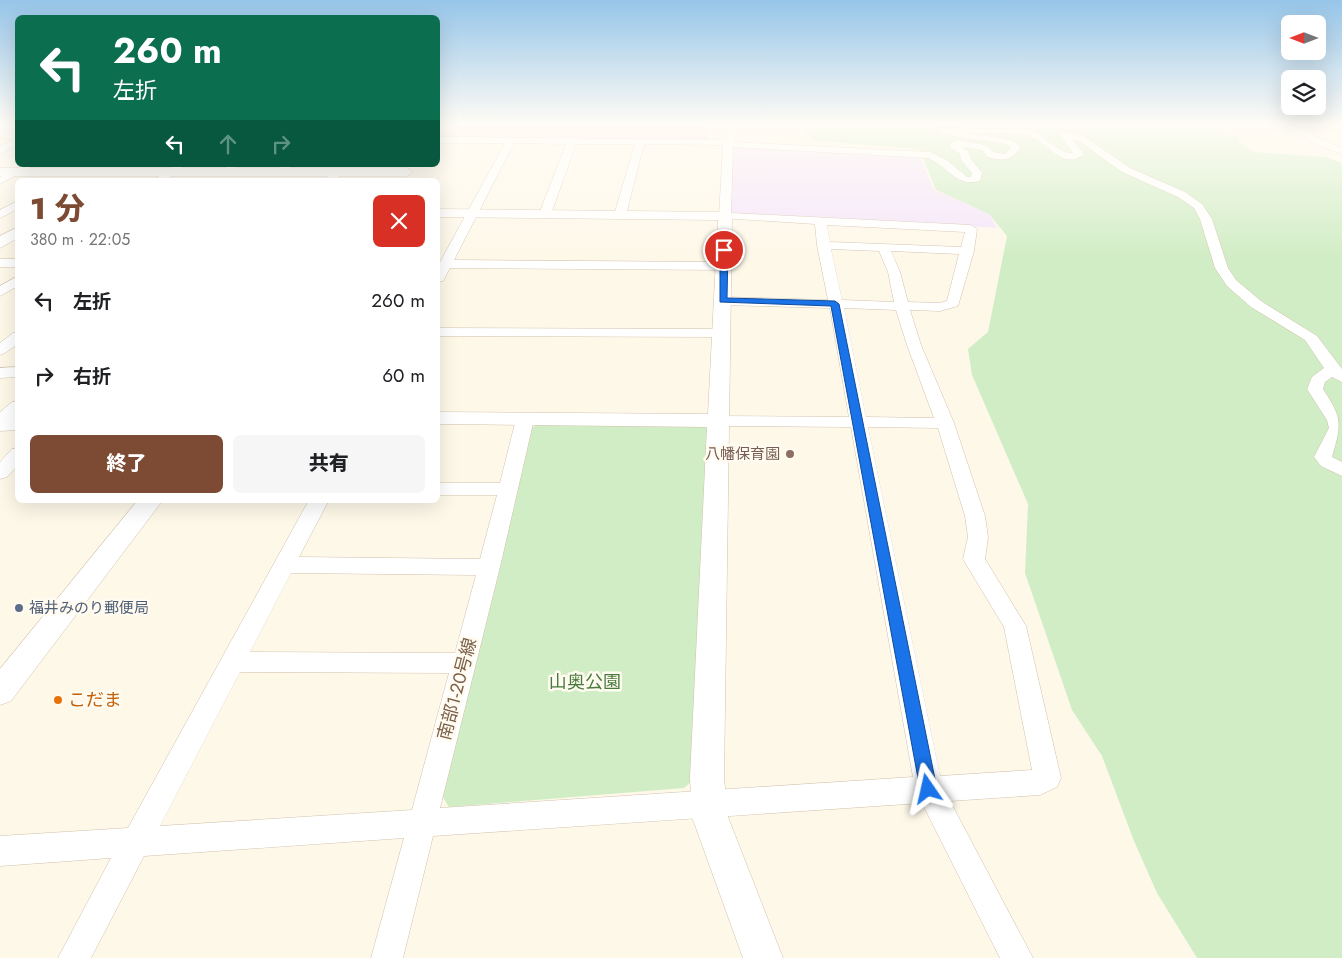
<!DOCTYPE html>
<html lang="ja">
<head>
<meta charset="utf-8">
<style>
  body { margin:0; font-family:Jost,"Noto Sans JP",sans-serif; background:#f6f6f6; color:#202124; height:100vh; display:flex; flex-direction:column; font-size:19px; white-space:nowrap }
  * { box-sizing:border-box; margin:0 }
  p { font-size:16px; color:#757577 }
  .icon { flex:none; width:28px; height:28px; fill:none; stroke:currentColor; stroke-width:2; stroke-linecap:round; stroke-linejoin:round }
  .map { position:relative; flex:1; overflow:hidden }
  .panel { position:absolute; left:15px; top:178px; width:425px; height:325px; display:flex; flex-direction:column; background:#fff; border-radius:8px; box-shadow:0 5px 20px #0002 }
  .panel>* { flex:none }
  .top-card { position:absolute; left:15px; top:15px; width:425px; height:152px; border-radius:8px; box-shadow:0 5px 20px #0002; background:#0b6e4f; color:#fff; overflow:hidden }
  .needle { width:32px; rotate:270deg }
  .tools { position:absolute; left:1281px; top:15px; display:grid; gap:10px }
  .tools a { display:grid; place-items:center; width:45px; height:45px; border-radius:8px; background:#fff; box-shadow:0 5px 20px #0002; font-size:25px }
  .pin { position:absolute; display:grid; place-items:center; width:42px; height:42px; color:#fff; margin:-21px; border:2px solid #fff; border-radius:50%; box-shadow:0 1px 5px #0007 }
  .me { position:absolute; width:55px; margin:-28px; rotate:349deg; stroke-linejoin:round; filter:drop-shadow(0 0 4px #0008) }
  .turn { display:flex; align-items:center; gap:18px; height:105px; padding:0 15px; font-size:22px }
  .turn .icon { width:65px; height:65px; stroke-width:2.5 }
  .turn b { display:block; font-size:35px; line-height:42px }
  .lanes { display:flex; align-items:center; height:48px; padding:0 15px; background:#0003; justify-content:center; gap:25px; direction:ltr }
  .lanes .off { opacity:.35 }
  .round { display:grid; place-items:center; flex:none; width:52px; height:52px; border-radius:8px; background:#f6f6f6 }
  .summary { display:flex; align-items:center; justify-content:space-between; height:85px; padding:0 15px }
  h1 { font-size:30px; font-weight:800; line-height:38px; color:#7d4a33 }
  .primary-button { display:flex; gap:10px; margin-top:auto; padding:10px 15px }
  .primary-button a { flex:1; height:58px; border-radius:8px; background:#7d4a33; color:#fff; font-size:20px; font-weight:800; line-height:58px; text-align:center }
  .primary-button a+a { background:#f6f6f6; color:#202124 }
  ul { padding:0; list-style:none }
  li { display:flex; align-items:center; gap:15px; height:75px; padding:0 15px }
  li div { flex:1 }
  li b { display:block; font-size:19px }
  li em { font-style:normal }
  .map>svg:first-child { display:block }
  .education { fill:#f5e5fb }
  .medical { fill:#fcdbdc }
  .green { fill:#d1edc5 }
  .lines { fill:none; stroke-linecap:round; stroke-linejoin:round }
  .minor-casing { stroke:#d2c1ac; stroke-width:1 }
  .tertiary-casing { stroke:#d2c1ac; stroke-width:1 }
  .minor { fill:#fff; fill-rule:evenodd }
  .tertiary { fill:#fff; fill-rule:evenodd }
  .route { fill:#1a73e8; stroke:#114b97 }
  .education-dot { fill:#8d6e63; stroke:#fffbf0; stroke-width:2 }
  .service-dot { fill:#5c6f8a; stroke:#fffbf0; stroke-width:2 }
  .food-dot { fill:#e8710a; stroke:#fffbf0; stroke-width:2 }
  .labels { text-anchor:middle; stroke-width:5; stroke-linejoin:round; paint-order:stroke }
  .education-label { font-size:15px; fill:#785e54; stroke:#fffbf0; text-anchor:end }
  .service-label { font-size:15px; fill:#4e5e75; stroke:#fffbf0; text-anchor:start }
  .near-park-label { font-size:18px; fill:#497b3d; stroke:#fffbf0 }
  .near-street-label { font-size:18px; fill:#7b6049; stroke:#fffbf0 }
  .near-food-label { font-size:18px; fill:#c56008; stroke:#fffbf0; text-anchor:start }
</style>
</head>
<body>
<div class="map">
<svg width="1342" height="958" viewBox="0 0 1342 958">
  <rect width="100%" height="100%" fill="#fef8e9"/>
  <path class="education" d="M 737,146 L 920,156 L 934,190 L 989,214 L 997,228 L 737,214 L 731,212 L 733,147 Z"/>
  <path class="medical" d="M 455,124 L 705,124 L 709,140 L 444,139 Z"/>
  <g class="green">
    <path d="M 800,124 L 1202,124 L 1240,138 L 1237,140 L 1254,152 L 1325,157 L 1342,163 L 1342,958 L 1197,958 L 1157,893 L 1134,841 L 1102,756 L 1072,710 L 1025,573 L 1028,504 L 972,375 L 968,349 L 988,332 L 1007,236 L 989,214 L 936,190 L 919,149 L 816,141 L 805,134 Z"/>
    <path d="M 539,424 L 703,426 L 709,430 L 693,780 L 684,788 L 449,807 L 442,796 L 531,428 Z"/>
  </g>
  <g class="lines">
    <defs>
      <g id="minor">
        <path d="M 729,124 L 737,124 L 735,142 L 930,152 L 948,161 L 967,177 L 971,177 L 972,173 L 961,160 L 960,154 L 950,147 L 950,143 L 956,140 L 985,145 L 988,146 L 993,152 L 1005,154 L 1011,147 L 1006,144 L 940,134 L 940,128 L 1030,130 C 1045,135 1057,154 1073,153 L 1060,135 L 1062,133 L 1074,133 L 1085,137 L 1130,168 L 1185,192 L 1202,204 L 1212,219 L 1228,268 L 1236,280 L 1261,301 L 1317,336 L 1342,369 L 1342,382 L 1332,377 L 1325,382 L 1323,389 C 1342,418 1342,423 1332,457 L 1342,462 L 1342,476 L 1321,466 L 1314,457 L 1329,428 L 1327,420 L 1307,389 L 1312,377 L 1324,368 L 1305,340 L 1251,307 L 1227,286 L 1215,268 L 1200,219 L 1194,208 L 1178,197 L 1122,172 L 1079,141 L 1072,139 L 1084,154 C 1063,172 1047,141 1029,136 C 1015,132 984,134 967,133 L 1012,140 L 1021,147 C 1009,162 1004,161 987,157 L 982,150 L 962,147 L 968,151 L 971,159 L 982,173 L 980,181 C 955,187 949,167 928,158 L 733,147 L 731,213 L 971,225 L 977,229 L 974,251 L 958,306 L 940,311 L 910,310 L 921,345 L 954,423 L 985,516 L 988,537 L 985,559 L 1026,626 L 1061,778 L 1057,787 L 1040,795 L 950,801 L 1033,958 L 1000,958 L 922,803 L 433,836 L 403,958 L 371,958 L 404,838 L 144,856 L 91,958 L 58,958 L 111,858 L 0,866 L 0,836 L 128,828 L 309,500 L 329,500 L 299,557 L 480,559 L 497,495 L 438,495 L 438,483 L 500,483 L 516,419 L 519,415 L 531,415 L 534,419 L 500,567 L 440,808 L 913,777 L 851,427 L 717,426 L 711,425 L 708,421 L 711,417 L 717,416 L 849,417 L 830,308 L 723,305 L 716,301 L 723,297 L 828,300 L 817,245 L 815,224 L 721,218 L 719,216 L 723,145 L 644,144 L 626,215 L 620,218 L 614,215 L 635,144 L 576,144 L 551,214 L 545,217 L 541,216 L 539,214 L 566,144 L 514,143 L 454,260 L 724,262 L 730,266 L 724,270 L 450,268 L 443,281 L 438,282 L 439,264 L 505,143 L 438,143 L 438,137 L 725,140 ZM 827,225 L 965,232 L 961,247 L 830,242 ZM 831,249 L 879,251 L 888,272 L 894,302 L 842,300 ZM 891,251 L 959,254 L 947,301 L 939,303 L 908,302 L 900,272 ZM 844,308 L 896,310 L 907,345 L 934,418 L 866,417 ZM 868,427 L 938,428 L 965,516 L 968,537 L 963,559 L 1004,627 L 1032,770 L 940,776 ZM 291,573 L 476,575 L 455,653 L 250,652 ZM 240,672 L 449,673 L 412,810 L 160,826 Z"/>
        <path d="M 1278,124 L 1288,124 L 1342,148 L 1342,154 L 1315,144 Z"/>
        <path d="M 0,131 L 18,136 L 18,145 L 0,154 L 0,147 L 11,140 L 0,137 Z"/>
        <path d="M 23,165 L 35,165 L 0,184 L 0,177 Z"/>
        <path d="M 174,165 L 185,165 L 166,180 L 154,180 Z"/>
        <path d="M 228,165 L 239,165 L 230,173 L 222,173 L 221,171 Z"/>
        <path d="M 282,165 L 293,165 L 285,173 L 277,173 L 276,171 Z"/>
        <path d="M 338,169 L 343,172 L 336,180 L 325,180 L 334,170 Z"/>
        <path d="M 18,201 L 18,209 L 0,218 L 0,210 Z"/>
        <rect x="0" y="259" width="18" height="8"/>
        <path d="M 18,276 L 18,286 L 0,296 L 0,286 Z"/>
        <path d="M 438,328 L 722,329 L 727,330 L 729,333 L 727,336 L 722,337 L 438,336 Z"/>
        <path d="M 18,332 L 18,344 L 5,353 L 0,355 L 0,343 L 13,333 Z"/>
        <path d="M 18,367 L 18,377 L 0,378 L 0,368 Z"/>
        <path d="M 18,401 L 18,415 L 6,425 L 0,426 L 0,412 L 12,402 Z"/>
        <path d="M 18,448 L 18,465 L 7,477 L 0,479 L 0,462 L 12,449 Z"/>
      </g>
      <g id="tertiary">
        <path d="M 440,124 L 451,124 L 442,135 L 438,136 L 438,126 Z"/>
        <path d="M 0,168 L 407,168 L 413,172 L 407,176 L 0,176 Z"/>
        <path d="M 438,209 L 725,212 L 730,213 L 732,216 L 724,778 L 728,817 L 783,958 L 743,958 L 692,817 L 690,778 L 707,427 L 438,424 L 438,412 L 708,414 L 718,220 L 438,217 Z"/>
        <path d="M 18,227 L 18,238 L 0,248 L 0,236 Z"/>
        <path d="M 0,417 L 18,417 L 18,430 L 0,431 Z"/>
        <path d="M 138,500 L 163,500 L 11,701 L 0,705 L 0,669 Z"/>
      </g>
    </defs>
    <use href="#minor" class="minor-casing"/>
    <use href="#tertiary" class="tertiary-casing"/>
    <use href="#minor" class="minor"/>
    <use href="#tertiary" class="tertiary"/>
  </g>
  <linearGradient id="sky" x2="0" y2="1"><stop stop-color="#96c5e9"/><stop offset="0.48" stop-color="#fffcf5"/><stop offset="1" stop-color="#fffcf5" stop-opacity="0"/></linearGradient>
  <rect width="1342" height="258" fill="url(#sky)"/>
  <path class="route" d="M 724,247 L 728,250 L 727,298 L 835,301 L 839,304 L 937,789 L 934,795 L 928,797 L 923,795 L 920,789 L 831,306 L 720,302 L 720,250 Z"/>
  <circle class="education-dot" cx="790" cy="454" r="5"/>
  <circle class="service-dot" cx="19" cy="608" r="5"/>
  <circle class="food-dot" cx="58" cy="700" r="5"/>
  <g class="labels">
    <g class="education-label">
      <text x="780" y="459">八幡保育園</text>
    </g>
    <g class="service-label">
      <text x="29" y="613">福井みのり郵便局</text>
    </g>
    <g class="near-park-label">
      <text x="585" y="688">山奥公園</text>
    </g>
    <g class="near-street-label">
      <text transform="translate(457 689) rotate(-75)" y="6">南部1-20号線</text>
    </g>
    <g class="near-food-label">
      <text x="68" y="706">こだま</text>
    </g>
  </g>
</svg>
<div class="tools">
<a><svg class="needle" viewBox="-14 -14 28 28"><path d="M0-13l5 13h-10z" fill="#e53935"/><path d="M0 13l5-13h-10z" fill="#757577"/></svg></a>
<a><svg class="icon" aria-label="layers" viewBox="0 0 24 24"><path d="M12 4l9 5-9 5-9-5zM3 14l9 5 9-5"/></svg></a>
</div>
<div class="pin" style="left:724px;top:250px;background:#d93025"><svg class="icon" aria-label="arrive" viewBox="0 0 24 24"><path d="M6 21V4h12l-3 4 3 4H6"/></svg></div>
<svg class="me" style="left:928px;top:789px" viewBox="-20 -20 40 40"><path d="M0-17L14 15 0 8-14 15z" fill="#1a73e8" stroke="#fff" stroke-width="4"/></svg>
<div class="top-card">
<div class="turn"><svg class="icon" aria-label="left" viewBox="0 0 24 24"><path d="M17 20v-9H6M10 6l-5 5 5 5"/></svg><div><b>260 m</b>左折</div></div>
<div class="lanes"><svg class="icon" aria-label="left" viewBox="0 0 24 24"><path d="M17 20v-9H6M10 6l-5 5 5 5"/></svg><svg class="icon off" aria-label="ahead" viewBox="0 0 24 24"><path d="M12 20V5M6 11l6-6 6 6"/></svg><svg class="icon off" aria-label="right" viewBox="0 0 24 24"><path d="M7 20v-9h11M14 6l5 5-5 5"/></svg></div>
</div>
<section class="panel">
<div class="summary"><div><h1>1 分</h1><p>380 m · 22:05</p></div><a class="round" style="background:#d93025;color:#fff"><svg class="icon" aria-label="close" viewBox="0 0 24 24"><path d="M6 6l12 12M18 6L6 18"/></svg></a></div>
<ul>
<li><svg class="icon" aria-label="left" viewBox="0 0 24 24"><path d="M17 20v-9H6M10 6l-5 5 5 5"/></svg><div><b>左折</b></div><em>260 m</em></li>
<li><svg class="icon" aria-label="right" viewBox="0 0 24 24"><path d="M7 20v-9h11M14 6l5 5-5 5"/></svg><div><b>右折</b></div><em>60 m</em></li>
</ul>
<div class="primary-button"><a>終了</a><a>共有</a></div>
</section>
</div>
</body>
</html>
